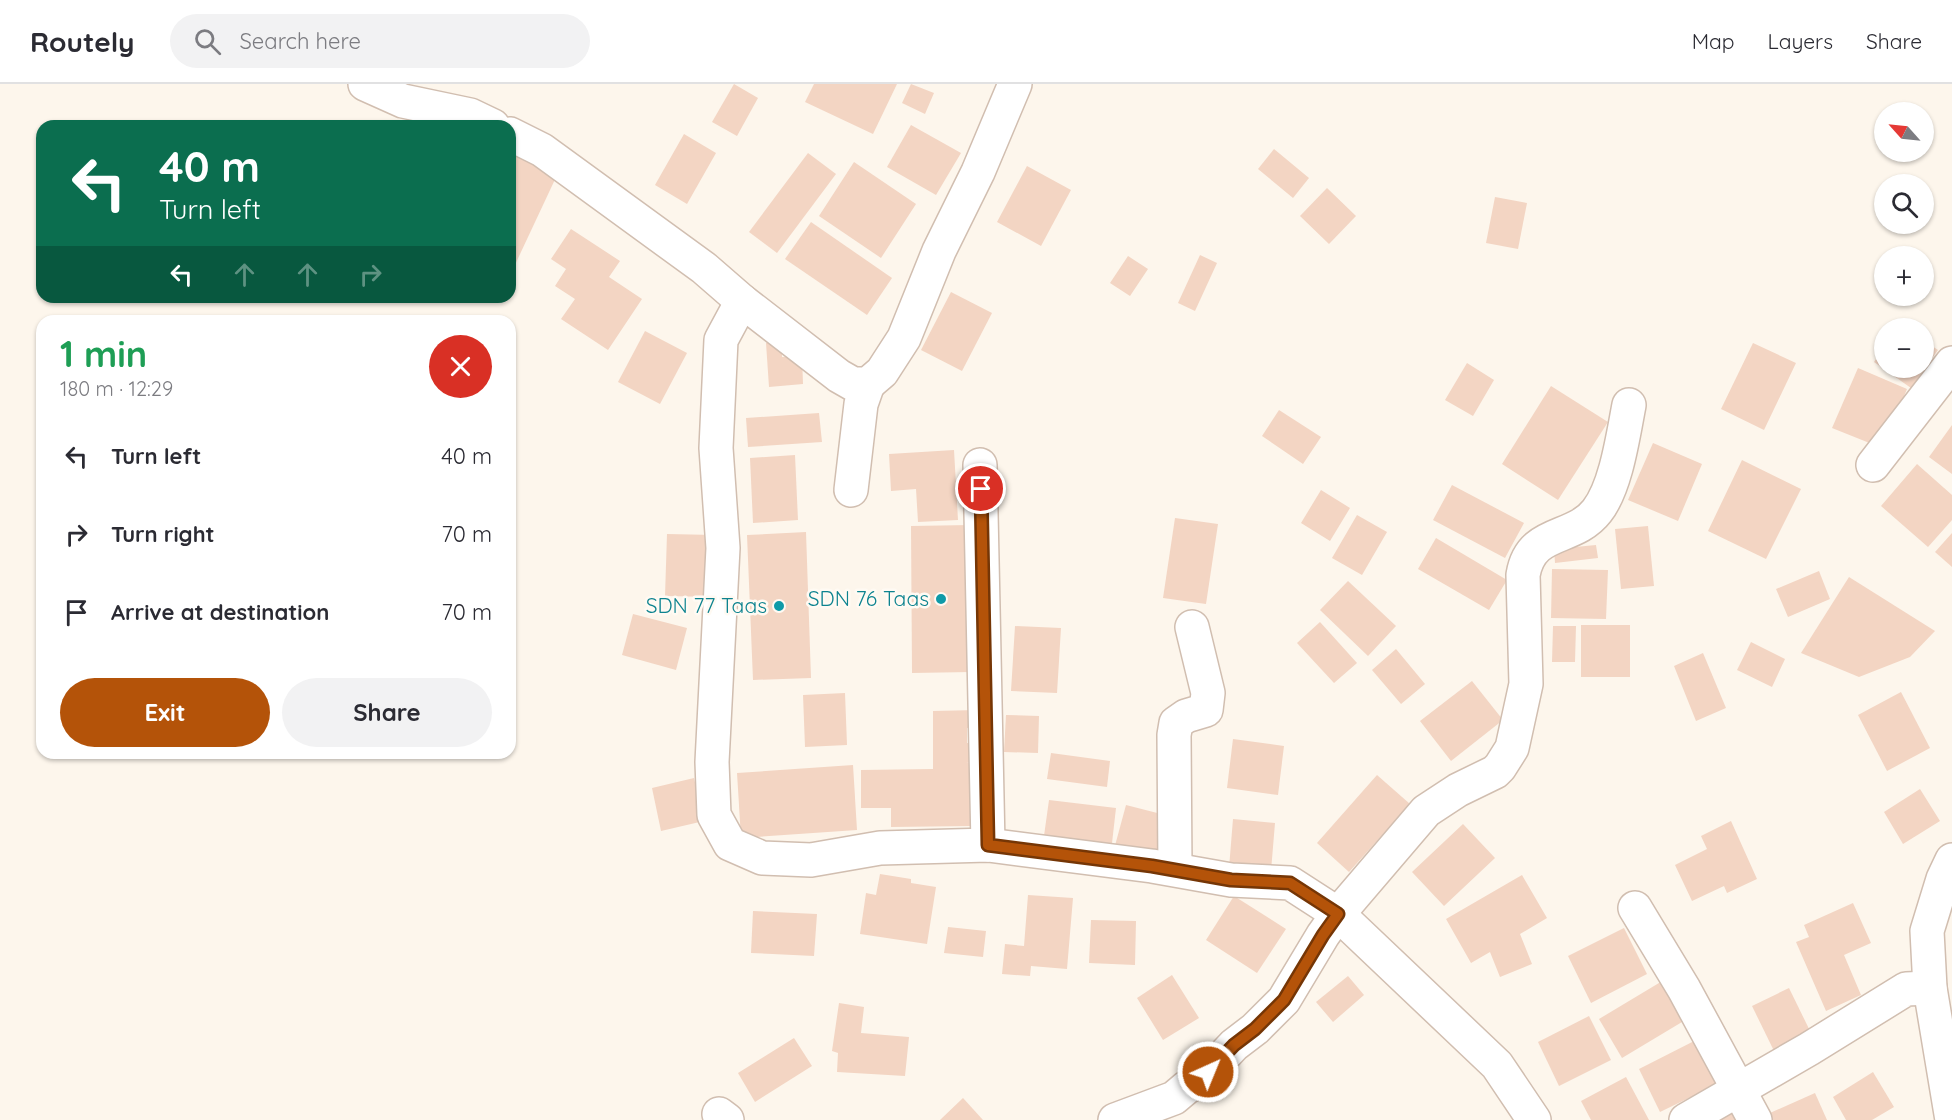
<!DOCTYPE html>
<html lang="en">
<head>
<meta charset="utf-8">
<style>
  body { margin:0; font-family:Quicksand,sans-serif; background:#f2f2f3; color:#2b2b33; height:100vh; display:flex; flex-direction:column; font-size:22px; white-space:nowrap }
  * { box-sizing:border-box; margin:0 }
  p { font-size:20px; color:#7c7c81 }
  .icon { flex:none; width:33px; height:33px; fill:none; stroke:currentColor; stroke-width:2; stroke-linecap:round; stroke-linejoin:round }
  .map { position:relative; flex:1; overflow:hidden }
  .sheet { position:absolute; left:36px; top:231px; width:480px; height:444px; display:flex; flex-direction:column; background:#fff; border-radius:18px; box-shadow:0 2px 4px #0004 }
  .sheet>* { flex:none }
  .top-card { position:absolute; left:36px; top:36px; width:480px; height:183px; border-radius:18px; box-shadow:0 2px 4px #0004; background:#0b6e4f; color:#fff; overflow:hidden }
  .needle { width:39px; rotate:297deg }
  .buttons { position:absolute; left:1874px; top:18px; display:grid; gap:12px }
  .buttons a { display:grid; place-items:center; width:60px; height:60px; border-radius:50%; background:#fff; box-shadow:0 2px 4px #0004; font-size:30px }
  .pin { position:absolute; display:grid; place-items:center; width:51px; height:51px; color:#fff; margin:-26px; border:3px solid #fff; border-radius:50%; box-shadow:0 2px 6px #0007 }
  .me { position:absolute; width:66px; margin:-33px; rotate:44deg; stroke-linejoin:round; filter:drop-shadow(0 0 4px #0008) }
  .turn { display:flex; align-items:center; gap:21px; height:126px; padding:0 24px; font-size:27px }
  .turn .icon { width:78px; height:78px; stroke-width:2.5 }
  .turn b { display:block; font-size:42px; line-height:51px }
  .lanes { display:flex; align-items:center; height:57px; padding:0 24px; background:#0003; justify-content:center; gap:30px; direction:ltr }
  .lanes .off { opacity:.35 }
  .round { display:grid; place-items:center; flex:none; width:63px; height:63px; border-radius:32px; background:#f2f2f3 }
  .summary { display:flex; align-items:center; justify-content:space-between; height:102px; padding:0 24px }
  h1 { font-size:36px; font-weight:800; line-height:45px; color:#1e9e55 }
  .cta { display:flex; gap:12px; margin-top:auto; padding:12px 24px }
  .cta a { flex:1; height:69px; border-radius:36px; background:#b45309; color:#fff; font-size:24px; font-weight:800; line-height:69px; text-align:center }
  .cta a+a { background:#f2f2f3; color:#2b2b33 }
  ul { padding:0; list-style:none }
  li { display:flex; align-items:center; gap:18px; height:78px; padding:0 24px }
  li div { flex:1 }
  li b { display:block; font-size:22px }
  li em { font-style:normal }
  header { display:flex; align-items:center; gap:36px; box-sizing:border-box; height:84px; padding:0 30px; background:#fff; border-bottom:2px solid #e1e1e2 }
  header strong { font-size:28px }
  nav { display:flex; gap:33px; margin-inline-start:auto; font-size:21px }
  .search { width:420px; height:54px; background:#f2f2f3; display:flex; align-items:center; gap:15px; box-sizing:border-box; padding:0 21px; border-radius:33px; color:#7c7c81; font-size:22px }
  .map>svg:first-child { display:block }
  .building { fill:#f3d5c3 }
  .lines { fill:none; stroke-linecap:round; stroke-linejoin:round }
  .minor-casing { stroke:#d1beb0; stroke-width:36 }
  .minor { stroke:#fff; stroke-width:33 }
  .route-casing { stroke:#753606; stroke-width:15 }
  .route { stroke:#b45309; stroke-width:10 }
  .culture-dot { fill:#0f9aa8; stroke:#fffaf3; stroke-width:2 }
  .labels { text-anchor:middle; stroke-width:5; stroke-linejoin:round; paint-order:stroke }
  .culture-label { font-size:21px; fill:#0d838f; stroke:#fffaf3; text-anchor:end }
</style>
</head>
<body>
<header>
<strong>Routely</strong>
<div class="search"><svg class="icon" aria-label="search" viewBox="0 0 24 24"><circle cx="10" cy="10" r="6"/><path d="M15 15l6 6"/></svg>Search here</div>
<nav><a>Map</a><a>Layers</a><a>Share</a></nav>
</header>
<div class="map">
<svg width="1952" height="1036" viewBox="0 0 1952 1036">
  <rect width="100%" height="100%" fill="#fdf6ec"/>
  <g class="building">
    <path d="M 734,0 L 758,14 L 737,52 L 712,38 Z"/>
    <path d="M 814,0 L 897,0 L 873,50 L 805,18 Z"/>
    <path d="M 911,0 L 934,9 L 925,30 L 902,19 Z"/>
    <path d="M 911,41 L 961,69 L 936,111 L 887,83 Z"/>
    <path d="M 684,50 L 716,69 L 687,120 L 655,101 Z"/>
    <path d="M 1274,65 L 1309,94 L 1293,114 L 1258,85 Z"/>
    <path d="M 510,67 L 558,89 L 513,185 L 510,184 Z"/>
    <path d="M 808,69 L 836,90 L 777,169 L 749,148 Z"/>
    <path d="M 854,78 L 916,120 L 881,174 L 819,132 Z"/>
    <path d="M 1027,82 L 1071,106 L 1041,162 L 997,138 Z"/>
    <path d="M 1327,104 L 1356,132 L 1329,160 L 1300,132 Z"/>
    <path d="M 1495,113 L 1527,119 L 1518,165 L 1486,159 Z"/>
    <path d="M 811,138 L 892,194 L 867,231 L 785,175 Z"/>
    <path d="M 571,145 L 620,177 L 609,193 L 642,215 L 608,266 L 561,235 L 575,215 L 555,202 L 566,185 L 551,175 Z"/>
    <path d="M 1200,171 L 1217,179 L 1195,227 L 1178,219 Z"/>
    <path d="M 1128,172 L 1148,185 L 1130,212 L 1110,199 Z"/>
    <path d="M 951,208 L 992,229 L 962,287 L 921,266 Z"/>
    <path d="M 645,247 L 687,269 L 660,320 L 618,298 Z"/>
    <path d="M 1923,256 L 1938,266 L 1911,304 L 1874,278 L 1884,263 L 1884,284 L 1923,284 Z"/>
    <path d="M 782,258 L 782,273 L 802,272 L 803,300 L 769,303 L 766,259 Z"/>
    <path d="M 1753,259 L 1796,279 L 1764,346 L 1721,325 Z"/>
    <path d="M 1467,279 L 1494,296 L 1473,332 L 1445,316 Z"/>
    <path d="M 1858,284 L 1907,305 L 1882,364 L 1832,344 Z"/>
    <path d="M 1551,302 L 1608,338 L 1558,416 L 1502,380 Z"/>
    <path d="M 1279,326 L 1321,353 L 1303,380 L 1262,352 Z"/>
    <path d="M 819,329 L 822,358 L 748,363 L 746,334 Z"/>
    <path d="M 1952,341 L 1952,390 L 1929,373 Z"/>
    <path d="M 1653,359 L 1702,380 L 1678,437 L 1628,416 Z"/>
    <path d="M 954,366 L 958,436 L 918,438 L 916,405 L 891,407 L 889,370 Z"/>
    <path d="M 795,371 L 798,436 L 753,439 L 750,374 Z"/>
    <path d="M 1742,376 L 1801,405 L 1766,475 L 1708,447 Z"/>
    <path d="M 1917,380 L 1952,411 L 1952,436 L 1928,463 L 1881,422 Z"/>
    <path d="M 1452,401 L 1524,439 L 1505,474 L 1433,436 Z"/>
    <path d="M 1321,406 L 1350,424 L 1330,457 L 1301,439 Z"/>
    <path d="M 1357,431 L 1387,448 L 1362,491 L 1332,474 Z"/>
    <path d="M 1175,434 L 1218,440 L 1206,520 L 1163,514 Z"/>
    <path d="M 970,441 L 971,588 L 912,589 L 911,442 Z"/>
    <path d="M 1648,442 L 1654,502 L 1621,505 L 1615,445 Z"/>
    <path d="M 806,448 L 811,594 L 753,596 L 747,451 Z"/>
    <path d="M 1952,449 L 1952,483 L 1935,468 Z"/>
    <path d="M 667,450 L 715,451 L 713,513 L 665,512 Z"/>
    <path d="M 1436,454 L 1507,496 L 1489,526 L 1418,485 Z"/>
    <path d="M 1596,461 L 1598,474 L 1555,479 L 1554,465 Z"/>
    <path d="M 1552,485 L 1608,486 L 1606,535 L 1551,534 Z"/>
    <path d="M 1819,487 L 1830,515 L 1788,533 L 1776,505 Z"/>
    <path d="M 1849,493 L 1935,547 L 1910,573 L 1859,593 L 1801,569 Z"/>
    <path d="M 1348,497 L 1396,542 L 1368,572 L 1320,526 Z"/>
    <path d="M 633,530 L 687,544 L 676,586 L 622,571 Z"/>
    <path d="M 1320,538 L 1357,579 L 1334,599 L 1297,559 Z"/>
    <rect x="1581" y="541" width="49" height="52"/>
    <path d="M 1015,542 L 1061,544 L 1057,609 L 1011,607 Z"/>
    <path d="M 1553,542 L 1576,542 L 1575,578 L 1552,578 Z"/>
    <path d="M 1751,558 L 1785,575 L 1772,603 L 1737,586 Z"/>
    <path d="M 1396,565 L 1425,600 L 1401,620 L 1372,586 Z"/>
    <path d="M 1703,569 L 1726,624 L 1696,637 L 1674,582 Z"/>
    <path d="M 1472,597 L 1503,636 L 1451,677 L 1420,637 Z"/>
    <path d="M 1901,608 L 1930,664 L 1887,687 L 1858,631 Z"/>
    <path d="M 845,609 L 847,661 L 805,663 L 803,611 Z"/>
    <path d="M 978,626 L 979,644 L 967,644 L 967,659 L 979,659 L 979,677 L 966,679 L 981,678 L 971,716 L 971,742 L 891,743 L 891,724 L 861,724 L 861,686 L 933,685 L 933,627 Z"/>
    <path d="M 1006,631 L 1039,632 L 1038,669 L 1004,668 Z"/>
    <path d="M 1233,655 L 1284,662 L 1278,711 L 1227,704 Z"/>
    <path d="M 1051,669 L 1110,677 L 1107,703 L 1047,695 Z"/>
    <path d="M 853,681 L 857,746 L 741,754 L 737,689 Z"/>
    <path d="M 1377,691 L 1410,720 L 1349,788 L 1317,759 Z"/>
    <path d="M 694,694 L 704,737 L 661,747 L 652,704 Z"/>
    <path d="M 1920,705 L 1940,737 L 1903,760 L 1884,728 Z"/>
    <path d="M 1049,716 L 1116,724 L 1111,768 L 1043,759 Z"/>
    <path d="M 1126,721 L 1169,732 L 1155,780 L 1113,769 Z"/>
    <path d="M 1233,735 L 1275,739 L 1271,787 L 1229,784 Z"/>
    <path d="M 1731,737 L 1757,795 L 1727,809 L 1724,802 L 1692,817 L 1675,781 L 1707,765 L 1701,752 Z"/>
    <path d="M 1463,740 L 1495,774 L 1444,822 L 1412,788 Z"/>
    <path d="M 880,790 L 911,795 L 911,799 L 936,803 L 927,860 L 860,850 L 866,809 L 876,811 Z"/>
    <path d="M 1522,791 L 1547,834 L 1520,850 L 1532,880 L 1500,893 L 1490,868 L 1471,879 L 1446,835 Z"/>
    <path d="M 1028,811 L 1073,814 L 1067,885 L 1031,882 L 1030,892 L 1002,890 L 1005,860 L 1024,862 Z"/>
    <path d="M 1234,812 L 1286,845 L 1257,889 L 1206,856 Z"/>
    <path d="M 1853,819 L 1871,859 L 1844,871 L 1861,911 L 1826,927 L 1796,858 L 1809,853 L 1804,841 Z"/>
    <path d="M 753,827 L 817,830 L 814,872 L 751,869 Z"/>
    <path d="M 1091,836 L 1136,837 L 1135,881 L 1089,879 Z"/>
    <path d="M 948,843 L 986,847 L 983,873 L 944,869 Z"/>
    <path d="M 1624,844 L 1647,890 L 1591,919 L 1568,872 Z"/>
    <path d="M 1172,891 L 1199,934 L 1163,956 L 1137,914 Z"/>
    <path d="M 1348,892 L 1364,911 L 1333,938 L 1316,918 Z"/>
    <path d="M 1664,896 L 1687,935 L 1622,974 L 1599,935 Z"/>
    <path d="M 1789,904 L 1813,953 L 1776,971 L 1752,922 Z"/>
    <path d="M 839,919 L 864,923 L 861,949 L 909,953 L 905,992 L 837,988 L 838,969 L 832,967 Z"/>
    <path d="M 1589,932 L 1611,976 L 1559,1002 L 1538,958 Z"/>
    <path d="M 1704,952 L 1726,996 L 1660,1028 L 1639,985 Z"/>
    <path d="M 794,954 L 812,982 L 755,1018 L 738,989 Z"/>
    <path d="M 1873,988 L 1894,1023 L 1872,1036 L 1846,1036 L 1833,1013 Z"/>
    <path d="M 1626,993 L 1649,1036 L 1591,1036 L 1581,1017 Z"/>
    <path d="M 1815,1009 L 1827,1036 L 1762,1036 L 1761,1033 Z"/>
    <path d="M 963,1014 L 983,1036 L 940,1036 Z"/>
    <path d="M 1737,1022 L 1744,1036 L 1710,1036 Z"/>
  </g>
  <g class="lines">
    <defs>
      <g id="minor">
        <path d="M 365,0 L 403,17 L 470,31 L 493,42"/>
        <path d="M 510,50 L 542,66 L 704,184 L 742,217 L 839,292 L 853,300 L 868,300 L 882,288 L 904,254 L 939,167 L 978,88 L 1015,0"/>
        <path d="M 742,217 L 721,256 L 716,364 L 723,464 L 712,678 L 714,731 L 730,760 L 762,774 L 811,776 L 880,764 L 988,761 L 1152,782 L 1231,796 L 1290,799 L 1338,830 L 1497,981 L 1534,1036"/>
        <path d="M 980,381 L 988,761"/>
        <path d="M 1873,381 L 1952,279"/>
        <path d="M 851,406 L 861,320 L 868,300"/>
        <path d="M 1175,785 L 1174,651 L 1176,639 L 1186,632 L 1206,626 L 1208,609 L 1192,543"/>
        <path d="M 1635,824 L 1684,905 L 1755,1036"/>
        <path d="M 719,1030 L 727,1036"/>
        <path d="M 1115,1036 L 1174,1014 L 1187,1003 L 1200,997 L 1234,961 L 1255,945 L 1284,916 L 1323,851 L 1338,830 L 1426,727 L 1458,706 L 1495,688 L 1500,683 L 1512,664 L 1526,600 L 1523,491 C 1531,444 1573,458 1597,427 C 1616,403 1623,352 1629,321"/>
        <path d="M 1686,1036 L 1809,965 L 1906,905 L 1930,904"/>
        <path d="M 1952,1036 L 1930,904 L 1927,847 L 1943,795 L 1952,776"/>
      </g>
    </defs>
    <use href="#minor" class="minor-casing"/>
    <use href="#minor" class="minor"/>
  </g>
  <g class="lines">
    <defs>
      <path id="route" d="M 981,405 L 988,761 L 1152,782 L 1231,796 L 1290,799 L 1338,830 L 1323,851 L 1284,916 L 1255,945 L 1234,961 L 1208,988"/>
    </defs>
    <use href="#route" class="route-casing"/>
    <use href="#route" class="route"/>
  </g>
  <g class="culture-dot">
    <circle cx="941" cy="515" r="6"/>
    <circle cx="779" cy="522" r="6"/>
  </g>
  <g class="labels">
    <g class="culture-label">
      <text x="929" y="522">SDN 76 Taas</text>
      <text x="767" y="529">SDN 77 Taas</text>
    </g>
  </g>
</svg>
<div class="buttons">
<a><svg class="needle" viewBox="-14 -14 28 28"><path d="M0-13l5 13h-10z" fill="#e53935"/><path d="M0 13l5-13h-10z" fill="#7c7c81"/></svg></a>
<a><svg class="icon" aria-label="search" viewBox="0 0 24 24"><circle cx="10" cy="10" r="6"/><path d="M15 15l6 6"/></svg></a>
<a>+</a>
<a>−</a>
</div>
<div class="pin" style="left:981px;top:405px;background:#d93025"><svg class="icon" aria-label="arrive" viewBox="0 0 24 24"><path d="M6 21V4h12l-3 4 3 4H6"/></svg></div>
<svg class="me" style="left:1208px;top:988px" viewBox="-20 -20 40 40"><circle r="17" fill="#b45309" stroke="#fff" stroke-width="3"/><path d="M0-11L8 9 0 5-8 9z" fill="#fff"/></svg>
<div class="top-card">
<div class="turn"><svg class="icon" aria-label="left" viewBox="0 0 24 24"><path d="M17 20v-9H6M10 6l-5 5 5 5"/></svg><div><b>40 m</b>Turn left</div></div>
<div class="lanes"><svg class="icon" aria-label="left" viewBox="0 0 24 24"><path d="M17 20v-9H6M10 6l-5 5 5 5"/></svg><svg class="icon off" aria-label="ahead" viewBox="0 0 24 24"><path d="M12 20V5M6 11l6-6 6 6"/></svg><svg class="icon off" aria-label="ahead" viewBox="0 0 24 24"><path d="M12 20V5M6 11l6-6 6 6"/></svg><svg class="icon off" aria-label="right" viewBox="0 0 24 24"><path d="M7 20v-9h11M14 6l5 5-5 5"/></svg></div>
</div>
<section class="sheet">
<div class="summary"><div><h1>1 min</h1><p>180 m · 12:29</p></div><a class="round" style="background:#d93025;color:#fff"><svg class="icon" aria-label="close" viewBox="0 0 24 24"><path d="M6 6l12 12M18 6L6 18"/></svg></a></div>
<ul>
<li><svg class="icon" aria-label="left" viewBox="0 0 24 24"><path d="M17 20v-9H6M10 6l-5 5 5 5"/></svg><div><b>Turn left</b></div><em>40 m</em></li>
<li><svg class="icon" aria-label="right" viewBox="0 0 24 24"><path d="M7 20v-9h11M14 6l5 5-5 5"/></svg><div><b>Turn right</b></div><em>70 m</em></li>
<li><svg class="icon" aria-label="arrive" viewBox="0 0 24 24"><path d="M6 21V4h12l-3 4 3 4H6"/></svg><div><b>Arrive at destination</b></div><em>70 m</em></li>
</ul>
<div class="cta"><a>Exit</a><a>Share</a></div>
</section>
</div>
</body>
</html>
